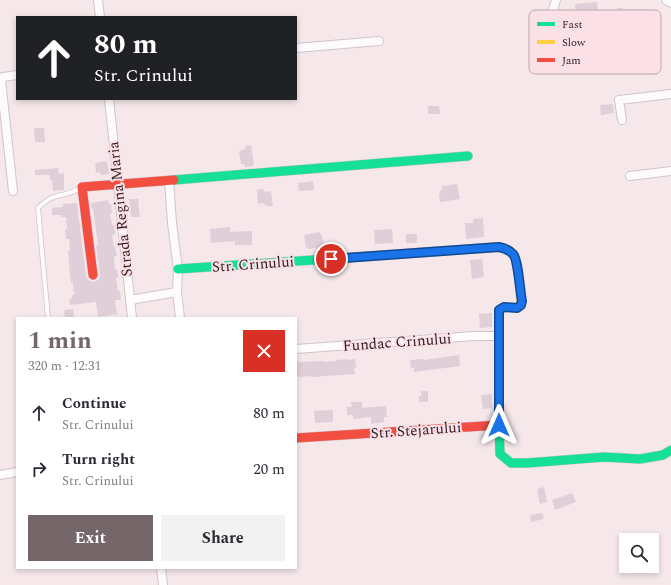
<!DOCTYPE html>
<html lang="en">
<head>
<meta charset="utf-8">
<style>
  body { margin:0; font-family:Spectral,serif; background:#f2f2f3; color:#2b2b33; height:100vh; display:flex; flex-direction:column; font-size:15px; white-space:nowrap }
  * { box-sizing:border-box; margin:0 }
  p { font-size:13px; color:#7c7c81 }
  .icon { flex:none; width:22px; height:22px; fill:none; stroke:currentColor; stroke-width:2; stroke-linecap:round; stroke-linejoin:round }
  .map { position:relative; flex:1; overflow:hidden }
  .sheet { position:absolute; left:16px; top:317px; width:281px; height:252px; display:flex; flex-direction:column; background:#fff; border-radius:0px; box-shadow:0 2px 6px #0003 }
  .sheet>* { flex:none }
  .guide { position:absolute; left:16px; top:16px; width:281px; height:84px; border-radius:0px; box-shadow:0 2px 6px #0003; background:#202124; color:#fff; overflow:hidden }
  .controls { position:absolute; left:619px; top:533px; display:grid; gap:8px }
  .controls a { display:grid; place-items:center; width:40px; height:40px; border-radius:0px; background:#fff; box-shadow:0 2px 6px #0003; font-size:20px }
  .pin { position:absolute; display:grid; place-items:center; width:34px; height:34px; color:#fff; margin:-17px; border:2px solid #fff; border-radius:50%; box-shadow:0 1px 4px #0007 }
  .me { position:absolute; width:44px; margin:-22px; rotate:0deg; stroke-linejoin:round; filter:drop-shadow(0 0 3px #0008) }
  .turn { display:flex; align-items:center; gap:14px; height:84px; padding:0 12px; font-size:18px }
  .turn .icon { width:52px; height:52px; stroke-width:2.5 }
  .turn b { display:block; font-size:28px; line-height:34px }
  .round { display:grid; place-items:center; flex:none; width:42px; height:42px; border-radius:0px; background:#f2f2f3 }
  .overview { display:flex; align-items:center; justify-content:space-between; height:68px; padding:0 12px }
  h1 { font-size:24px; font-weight:700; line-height:30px; color:#75666a }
  .button { display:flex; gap:8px; margin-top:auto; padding:8px 12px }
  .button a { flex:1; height:46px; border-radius:0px; background:#75666a; color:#fff; font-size:16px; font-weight:700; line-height:46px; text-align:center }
  .button a+a { background:#f2f2f3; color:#2b2b33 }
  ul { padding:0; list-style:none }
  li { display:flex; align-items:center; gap:12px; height:56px; padding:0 12px }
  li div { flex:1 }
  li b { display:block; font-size:15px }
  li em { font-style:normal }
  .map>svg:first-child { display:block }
  .building { fill:#e0ced9 }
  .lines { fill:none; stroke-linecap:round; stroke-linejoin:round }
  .lane-casing { stroke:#d2c4c7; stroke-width:5.5 }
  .street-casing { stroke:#d2c4c7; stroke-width:10 }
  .fast-casing { stroke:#d2c4c7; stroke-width:10 }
  .slow-casing { stroke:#d2c4c7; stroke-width:10 }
  .jam-casing { stroke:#d2c4c7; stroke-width:10 }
  .lane { stroke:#fefbfc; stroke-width:4 }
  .street { stroke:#fefbfc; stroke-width:8 }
  .fast { stroke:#16e098; stroke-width:9 }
  .slow { stroke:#ffcf43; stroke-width:9 }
  .jam { stroke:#f24e42; stroke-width:9 }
  .route-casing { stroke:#114b97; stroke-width:10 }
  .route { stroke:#1a73e8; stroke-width:7 }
  .labels { text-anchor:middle; stroke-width:4; stroke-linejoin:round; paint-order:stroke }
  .street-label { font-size:15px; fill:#302125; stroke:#fbe1e7 }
  .key { fill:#fbe1e7; stroke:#bea7ad; stroke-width:1 }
  .key-label { font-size:11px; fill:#302125 }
</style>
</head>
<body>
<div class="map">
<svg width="671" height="585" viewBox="0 0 671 585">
  <rect width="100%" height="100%" fill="#f5e7ea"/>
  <g class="building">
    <path d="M 597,2 L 598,11 L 596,11 L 596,14 L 593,14 L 594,20 L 580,21 L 579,12 L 576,13 L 575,4 Z"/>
    <path d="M 617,8 L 623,8 L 623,9 L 643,9 L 643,13 L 636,14 L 636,18 L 629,18 L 629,15 L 618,16 Z"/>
    <path d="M 613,104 L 614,113 L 601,115 L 600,105 Z"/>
    <path d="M 428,106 L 439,106 L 440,114 L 428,114 Z"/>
    <path d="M 34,128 L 44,128 L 45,142 L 35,142 Z"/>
    <path d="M 251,145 L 254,166 L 245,167 L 244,164 L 241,164 L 239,151 L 246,149 L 245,146 Z"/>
    <path d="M 107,161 L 109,174 L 101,175 L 100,172 L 96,173 L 95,163 Z"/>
    <path d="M 58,168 L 59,174 L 64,173 L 64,190 L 53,191 L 52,180 L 50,180 L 50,175 L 35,175 L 35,170 Z"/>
    <path d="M 313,181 L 314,190 L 299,191 L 298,183 Z"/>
    <path d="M 457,184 L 460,199 L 440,202 L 439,194 L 441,193 L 440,190 L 442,190 L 442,186 Z"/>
    <path d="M 264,189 L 264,192 L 271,191 L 273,206 L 267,206 L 263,203 L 258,204 L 257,190 Z"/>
    <path d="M 129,199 L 138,199 L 140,217 L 131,217 Z"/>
    <path d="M 108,200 L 109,204 L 111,204 L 112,213 L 110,213 L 112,225 L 114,225 L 115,234 L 112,235 L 114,247 L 115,247 L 117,256 L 114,257 L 115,270 L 117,269 L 118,276 L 118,278 L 116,278 L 118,291 L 120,291 L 121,300 L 115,300 L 117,314 L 98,317 L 96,302 L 70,305 L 69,299 L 72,298 L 72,295 L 74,295 L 73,282 L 71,283 L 70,276 L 68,251 L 70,251 L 69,239 L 66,239 L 65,229 L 67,229 L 66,217 L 62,217 L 61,215 L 52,215 L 52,208 L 63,207 L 63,204 L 77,203 L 86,276 L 87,279 L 90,281 L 94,282 L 98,280 L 99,278 L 100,274 L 96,245 L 98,245 L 94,215 L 93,209 L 92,209 L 91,203 Z"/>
    <path d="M 483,218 L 484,237 L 466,239 L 465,223 L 473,223 L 473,219 Z"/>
    <path d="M 230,227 L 230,232 L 252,231 L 252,245 L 235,245 L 235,241 L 211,243 L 210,229 Z"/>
    <path d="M 392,229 L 393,243 L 375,244 L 374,230 Z"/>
    <path d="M 319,232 L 320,234 L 321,234 L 324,244 L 322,245 L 322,247 L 308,249 L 308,247 L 306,248 L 304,235 Z"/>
    <rect x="406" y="234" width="11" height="9"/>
    <path d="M 482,259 L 484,277 L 472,279 L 470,260 Z"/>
    <path d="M 73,309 L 74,318 L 65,318 L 64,310 Z"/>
    <path d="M 492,313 L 492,327 L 480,328 L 479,314 Z"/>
    <path d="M 459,355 L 460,366 L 414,372 L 414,368 L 411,368 L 410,360 L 424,359 L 424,360 Z"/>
    <path d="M 348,359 L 348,360 L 355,359 L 356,368 L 354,368 L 355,374 L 312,377 L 312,376 L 298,377 L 298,376 L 296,376 L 296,362 L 324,361 L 325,362 L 336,361 L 336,360 Z"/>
    <path d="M 421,391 L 428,391 L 428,402 L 419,402 L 419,396 L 422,396 Z"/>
    <path d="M 492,394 L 492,408 L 483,409 L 481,395 Z"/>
    <path d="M 351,402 L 362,402 L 362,408 L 386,406 L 387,417 L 384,417 L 384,422 L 371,424 L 371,417 L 353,419 L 353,415 L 347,415 L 347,407 L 352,407 Z"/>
    <path d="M 333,410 L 333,422 L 315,423 L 314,411 Z"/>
    <path d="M 544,487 L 547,502 L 540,504 L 537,489 Z"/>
    <path d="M 572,493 L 576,502 L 555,510 L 552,500 Z"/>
    <path d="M 542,513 L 544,519 L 531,522 L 530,515 Z"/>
  </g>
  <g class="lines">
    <defs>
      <path id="lane" d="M 48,318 L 38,208 C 41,205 45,202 49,199 C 59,194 70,195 80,188"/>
      <g id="street">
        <path d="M 98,0 L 100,17"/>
        <path d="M 666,0 L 671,3"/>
        <path d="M 555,25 L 553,10 L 556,0"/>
        <path d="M 296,48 L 379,41"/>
        <path d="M 109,99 L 132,318"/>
        <path d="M 622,120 L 619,100 L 671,94"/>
        <path d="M 630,176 L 671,171"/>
        <path d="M 169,180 L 172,223 L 178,269 L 177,292 L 180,318"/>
        <path d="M 13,191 L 1,80 L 3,77 L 17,75"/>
        <path d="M 130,300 L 177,292"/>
        <path d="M 296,349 L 474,336 L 499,336"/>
        <path d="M 0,475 L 17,472"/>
        <path d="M 161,568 L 163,585"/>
      </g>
      <g id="fast">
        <path d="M 174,180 L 468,156"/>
        <path d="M 178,269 L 372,256"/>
        <path d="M 499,425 L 500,454 L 511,463 L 527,463 L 604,457 L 640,459 L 663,455 L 671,450"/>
      </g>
      <path id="slow" d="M 372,256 L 499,247 C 504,248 510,250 513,254 C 519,262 521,295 521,305 L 517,308 L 504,307 L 499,310 L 499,425"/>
      <g id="jam">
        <path d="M 93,275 L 82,187 L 174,180"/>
        <path d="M 296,438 L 499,425"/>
      </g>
    </defs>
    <use href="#lane" class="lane-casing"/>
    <use href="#street" class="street-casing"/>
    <use href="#fast" class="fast-casing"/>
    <use href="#slow" class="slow-casing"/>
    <use href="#jam" class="jam-casing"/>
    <use href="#lane" class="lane"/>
    <use href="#street" class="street"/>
    <use href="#fast" class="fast"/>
    <use href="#slow" class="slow"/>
    <use href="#jam" class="jam"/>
  </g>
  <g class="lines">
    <defs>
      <path id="route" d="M 331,259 L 499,247 C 504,248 509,250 513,254 C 518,259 520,292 522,301 L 521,305 L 517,308 L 504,307 L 499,310 L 499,425"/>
    </defs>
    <use href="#route" class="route-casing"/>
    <use href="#route" class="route"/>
  </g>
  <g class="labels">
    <g class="street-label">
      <text transform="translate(120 209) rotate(-96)" y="5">Strada Regina Maria</text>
      <text transform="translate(253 264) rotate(-4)" y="5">Str. Crinului</text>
      <text transform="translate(397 342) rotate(-4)" y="5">Fundac Crinului</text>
      <text transform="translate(416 430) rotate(-4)" y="5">Str. Stejarului</text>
    </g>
  </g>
  <rect x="529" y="10" width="132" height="64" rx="6" class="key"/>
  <rect x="537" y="22" width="18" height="4" fill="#16e098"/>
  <rect x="537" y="40" width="18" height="4" fill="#ffcf43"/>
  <rect x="537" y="58" width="18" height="4" fill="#f24e42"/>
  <g class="key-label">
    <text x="562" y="28">Fast</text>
    <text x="562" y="46">Slow</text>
    <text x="562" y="64">Jam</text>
  </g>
</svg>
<div class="controls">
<a><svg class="icon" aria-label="search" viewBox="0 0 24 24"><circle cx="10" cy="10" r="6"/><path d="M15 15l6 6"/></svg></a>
</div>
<div class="pin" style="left:331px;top:259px;background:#d93025"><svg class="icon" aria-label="arrive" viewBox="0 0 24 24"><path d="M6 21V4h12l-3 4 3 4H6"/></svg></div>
<svg class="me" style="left:499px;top:425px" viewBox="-20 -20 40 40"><path d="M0-17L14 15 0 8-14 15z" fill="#1a73e8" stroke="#fff" stroke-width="4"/></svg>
<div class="guide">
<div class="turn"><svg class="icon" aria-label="ahead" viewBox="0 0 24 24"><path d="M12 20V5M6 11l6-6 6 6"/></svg><div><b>80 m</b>Str. Crinului</div></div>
</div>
<section class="sheet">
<div class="overview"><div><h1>1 min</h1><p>320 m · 12:31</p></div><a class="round" style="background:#d93025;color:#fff"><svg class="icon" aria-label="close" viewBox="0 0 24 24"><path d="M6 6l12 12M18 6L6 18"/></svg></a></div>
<ul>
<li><svg class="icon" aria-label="ahead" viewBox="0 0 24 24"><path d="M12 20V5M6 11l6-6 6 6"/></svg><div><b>Continue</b><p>Str. Crinului</p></div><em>80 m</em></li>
<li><svg class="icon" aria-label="right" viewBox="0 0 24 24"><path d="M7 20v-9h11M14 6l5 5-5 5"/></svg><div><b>Turn right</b><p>Str. Crinului</p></div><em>20 m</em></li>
</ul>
<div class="button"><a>Exit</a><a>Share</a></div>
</section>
</div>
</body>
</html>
